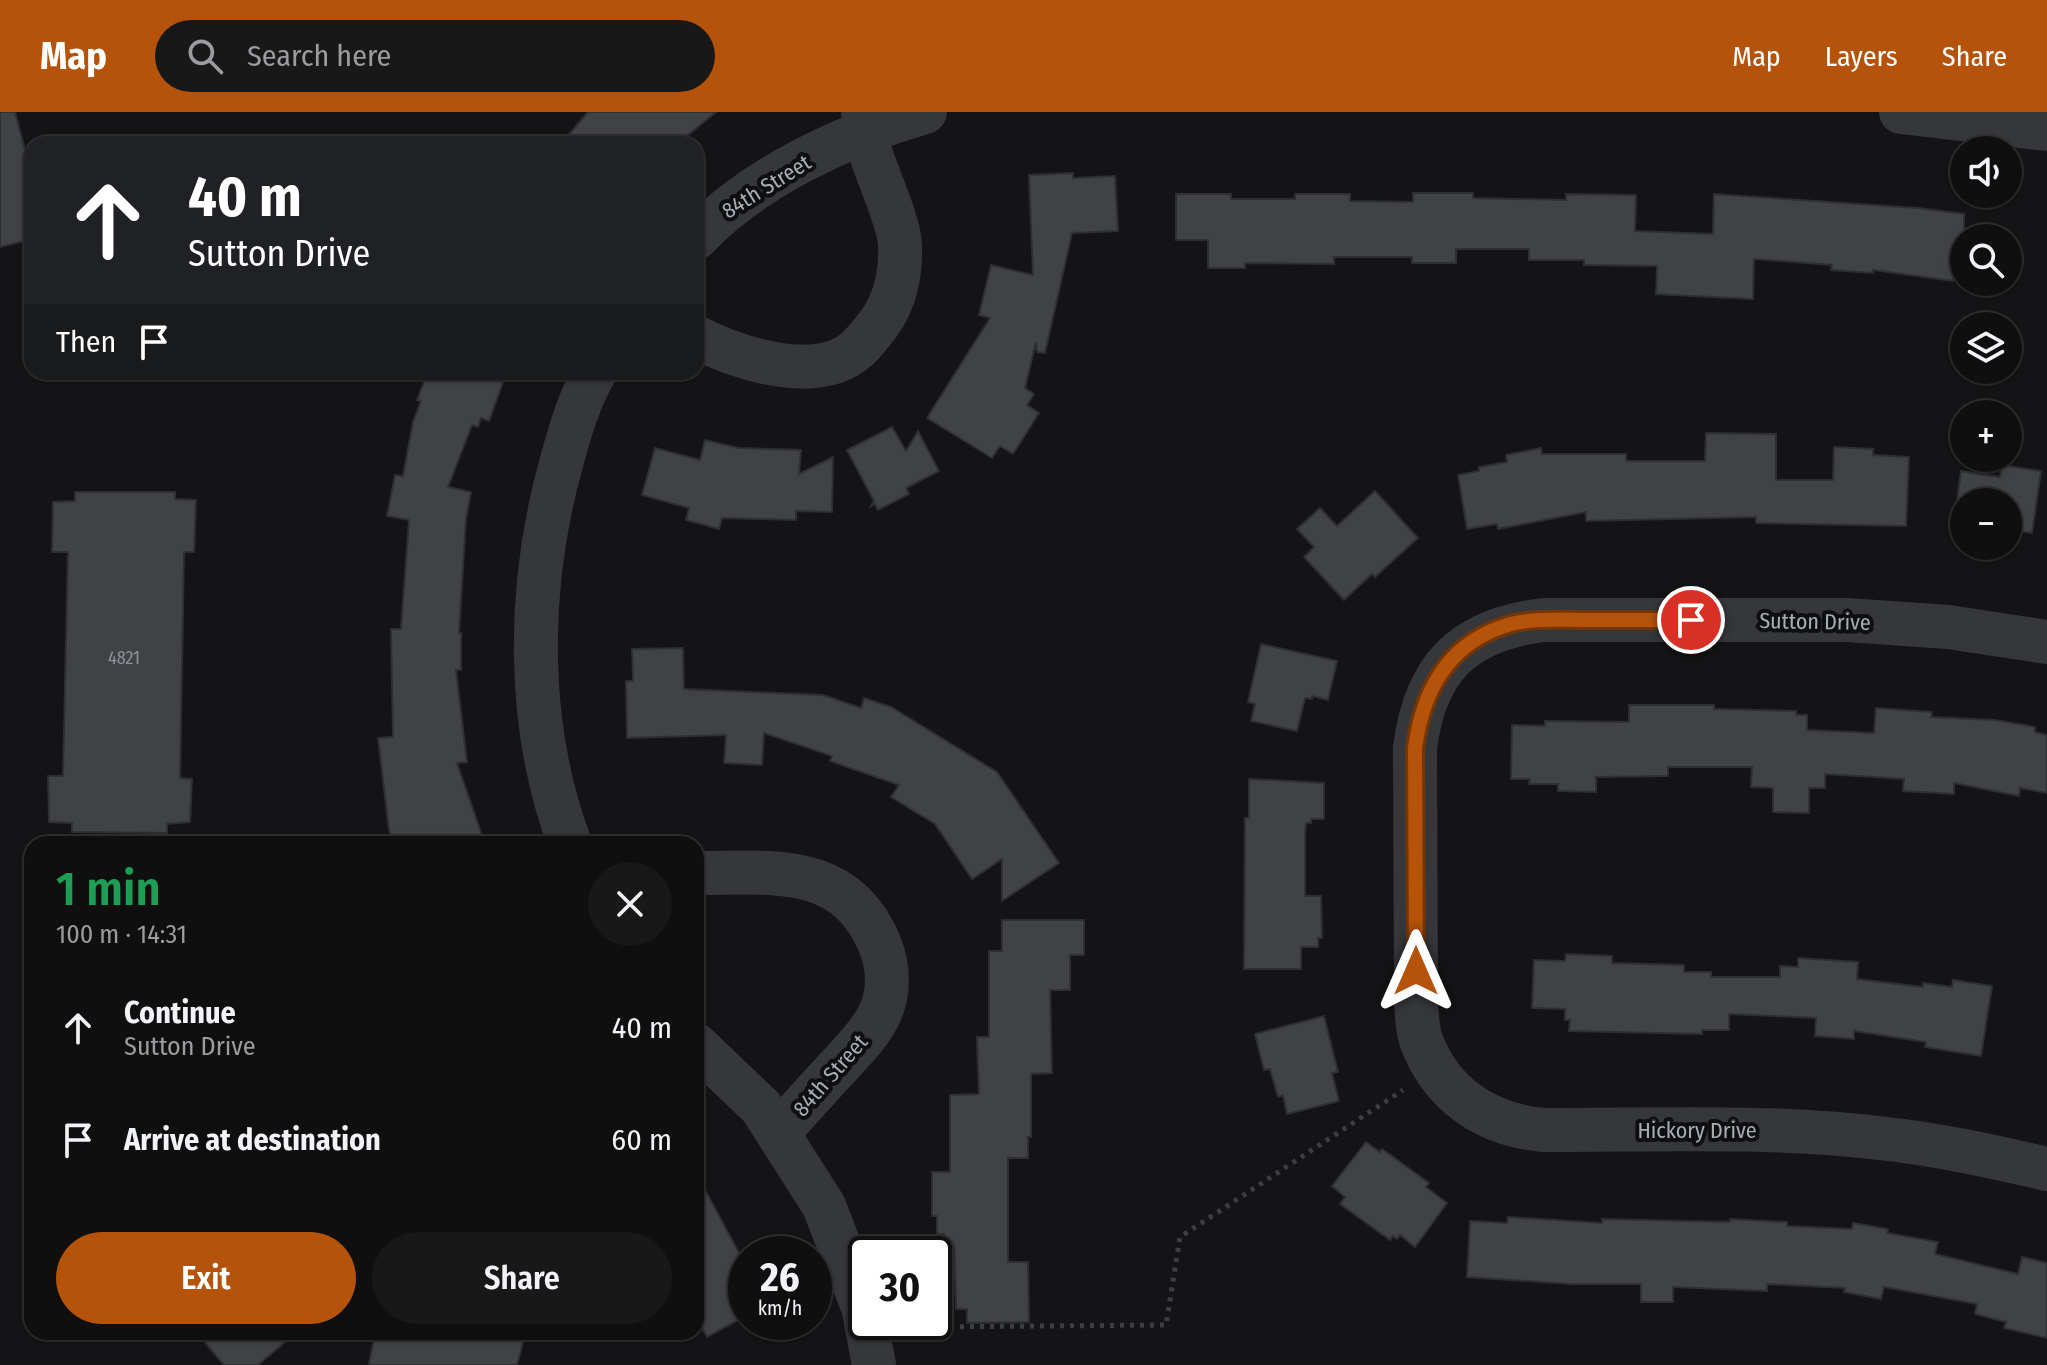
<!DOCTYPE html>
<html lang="en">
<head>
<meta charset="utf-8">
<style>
  body { margin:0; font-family:"Fira Sans Condensed",sans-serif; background:#181819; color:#f1f3f6; height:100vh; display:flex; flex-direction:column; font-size:30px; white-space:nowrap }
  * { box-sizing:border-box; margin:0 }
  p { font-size:26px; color:#9b9c9f }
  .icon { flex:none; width:44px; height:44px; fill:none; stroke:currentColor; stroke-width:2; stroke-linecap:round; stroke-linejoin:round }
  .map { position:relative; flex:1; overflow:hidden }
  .drawer { position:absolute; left:24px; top:724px; width:680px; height:504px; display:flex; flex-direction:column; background:#0f0f10; border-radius:24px; box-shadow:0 2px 6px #0004,0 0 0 2px #2f2f30 }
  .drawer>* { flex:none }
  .hud { position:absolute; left:24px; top:24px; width:680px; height:244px; border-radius:24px; box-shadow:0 2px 6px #0004,0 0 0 2px #2f2f30; background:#202124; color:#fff; overflow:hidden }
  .buttons { position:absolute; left:1950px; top:24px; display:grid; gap:16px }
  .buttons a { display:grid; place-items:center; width:72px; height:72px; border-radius:50%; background:#0f0f10; box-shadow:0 2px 6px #0004,0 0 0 2px #2f2f30; font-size:40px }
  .speed { position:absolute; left:728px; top:1124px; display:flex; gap:16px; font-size:40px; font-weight:700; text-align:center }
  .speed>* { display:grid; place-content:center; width:104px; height:104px; border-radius:50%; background:#0f0f10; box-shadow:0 2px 6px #0004,0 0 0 2px #2f2f30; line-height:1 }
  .speed small { font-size:20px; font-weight:400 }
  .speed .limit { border:4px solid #111; border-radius:12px; background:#fff; color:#111 }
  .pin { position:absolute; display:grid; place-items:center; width:68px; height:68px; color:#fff; margin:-34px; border:4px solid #fff; border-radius:50%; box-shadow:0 2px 8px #0007 }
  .me { position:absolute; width:88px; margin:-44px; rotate:0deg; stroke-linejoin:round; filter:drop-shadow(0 0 6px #0008) }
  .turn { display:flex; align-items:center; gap:28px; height:168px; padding:0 32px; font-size:36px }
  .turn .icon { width:104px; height:104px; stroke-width:2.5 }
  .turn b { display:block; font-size:56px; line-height:68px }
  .then { display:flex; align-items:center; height:76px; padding:0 32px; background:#0003; gap:16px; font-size:30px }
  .round { display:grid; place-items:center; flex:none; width:84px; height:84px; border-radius:42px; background:#181819 }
  .summary { display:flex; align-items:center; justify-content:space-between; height:136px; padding:0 32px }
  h1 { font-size:48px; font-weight:600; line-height:60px; color:#1e9e55 }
  .action { display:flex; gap:16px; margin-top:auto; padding:16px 32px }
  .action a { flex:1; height:92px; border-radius:48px; background:#b45309; color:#fff; font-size:32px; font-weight:600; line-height:92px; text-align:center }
  .action a+a { background:#181819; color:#f1f3f6 }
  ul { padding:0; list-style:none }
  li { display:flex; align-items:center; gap:24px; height:112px; padding:0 32px }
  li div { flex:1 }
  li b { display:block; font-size:30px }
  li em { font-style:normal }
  header { display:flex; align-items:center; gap:48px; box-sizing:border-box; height:112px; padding:0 40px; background:#b45309; color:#fff }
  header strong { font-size:38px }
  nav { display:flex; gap:44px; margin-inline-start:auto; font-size:28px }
  .search { width:560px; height:72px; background:#181819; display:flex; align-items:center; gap:20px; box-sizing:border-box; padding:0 28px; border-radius:44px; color:#9b9c9f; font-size:30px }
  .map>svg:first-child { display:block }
  .building { fill:#404246; stroke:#2e2f32; stroke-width:2 }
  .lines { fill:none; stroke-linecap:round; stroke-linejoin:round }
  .path { stroke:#3b3e42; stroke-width:5; stroke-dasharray:4 6; stroke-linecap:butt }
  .minor { stroke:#35373b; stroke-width:44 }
  .route-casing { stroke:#753606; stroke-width:20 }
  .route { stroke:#b45309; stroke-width:14 }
  .labels { text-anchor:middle; stroke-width:8; stroke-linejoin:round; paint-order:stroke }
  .number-label { font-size:18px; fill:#8c939a }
  .street-label { font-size:22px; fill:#a5aeb6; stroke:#0f0f11 }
</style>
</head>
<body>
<header>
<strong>Map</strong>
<div class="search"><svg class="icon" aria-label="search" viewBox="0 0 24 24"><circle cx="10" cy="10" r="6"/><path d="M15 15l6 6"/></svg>Search here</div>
<nav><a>Map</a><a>Layers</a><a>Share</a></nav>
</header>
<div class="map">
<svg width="2047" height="1253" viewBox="0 0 2047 1253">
  <rect width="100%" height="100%" fill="#141416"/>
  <g class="building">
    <path d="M 0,0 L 15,0 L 32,65 L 32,127 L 0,135 Z"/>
    <path d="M 588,0 L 716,0 L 677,32 L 561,32 Z"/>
    <path d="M 1073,61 L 1073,66 L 1115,64 L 1118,119 L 1072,121 L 1045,241 L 1037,240 L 1036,230 L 1025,276 L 1034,282 L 1027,293 L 1039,301 L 1013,342 L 1000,334 L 992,346 L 927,306 L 990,206 L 979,203 L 991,153 L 1033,163 L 1029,63 Z"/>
    <path d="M 1413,81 L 1473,81 L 1473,86 L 1566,88 L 1566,82 L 1636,83 L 1635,119 L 1713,122 L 1714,82 L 1918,96 L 1964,102 L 1964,164 L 1954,163 L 1953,169 L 1873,158 L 1873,161 L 1831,158 L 1832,153 L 1754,147 L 1753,187 L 1692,184 L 1656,182 L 1657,154 L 1584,153 L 1584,148 L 1529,148 L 1529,137 L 1456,137 L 1456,151 L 1412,151 L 1412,145 L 1334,145 L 1334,152 L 1245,151 L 1245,156 L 1208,156 L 1208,128 L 1176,128 L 1176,82 L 1231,82 L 1231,87 L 1295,87 L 1295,82 L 1350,82 L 1350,89 L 1413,90 Z"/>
    <path d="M 428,260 L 474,260 L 503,270 L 489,309 L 481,306 L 478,315 L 472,313 L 448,375 L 471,380 L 466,406 L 459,521 L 461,521 L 461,558 L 456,558 L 467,650 L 457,651 L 485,732 L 394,732 L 389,718 L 378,626 L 393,625 L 391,517 L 401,517 L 409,408 L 387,404 L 395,363 L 403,364 L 413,310 L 421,289 L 417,288 Z"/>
    <path d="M 892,315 L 906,339 L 918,319 L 939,359 L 906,376 L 909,382 L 878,398 L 875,392 L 871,394 L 874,389 L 847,338 Z"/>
    <path d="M 1706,321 L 1776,322 L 1776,368 L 1833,368 L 1834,335 L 1873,337 L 1873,343 L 1909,345 L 1906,414 L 1756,411 L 1756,405 L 1586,409 L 1586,400 L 1498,417 L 1497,412 L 1467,417 L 1458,363 L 1479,359 L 1479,355 L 1507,350 L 1506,343 L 1541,336 L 1542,342 L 1626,342 L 1626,349 L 1705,349 Z"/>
    <path d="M 705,328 L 739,336 L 801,338 L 799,362 L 833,345 L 832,400 L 796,399 L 796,408 L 722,406 L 719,417 L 686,408 L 689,396 L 642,383 L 655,336 L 700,348 Z"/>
    <path d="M 2002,353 L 2041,359 L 2032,421 L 2008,418 L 2008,390 L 1964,390 L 1964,413 L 1954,411 L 1961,359 L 2000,365 Z"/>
    <path d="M 1375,379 L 1418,426 L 1375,465 L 1372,462 L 1344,488 L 1304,445 L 1314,435 L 1297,417 L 1320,396 L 1337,414 Z"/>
    <path d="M 75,380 L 175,380 L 175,387 L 196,388 L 194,440 L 184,440 L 180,666 L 192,667 L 190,710 L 167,712 L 167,721 L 72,720 L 72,711 L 49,710 L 48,664 L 63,664 L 68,440 L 52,440 L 53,390 L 75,389 Z"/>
    <path d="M 1261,532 L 1337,549 L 1328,588 L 1312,584 L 1312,587 L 1305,586 L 1297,619 L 1251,609 L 1255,592 L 1248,590 Z"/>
    <path d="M 683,536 L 684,577 L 823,583 L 861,596 L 864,586 L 891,595 L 997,660 L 1059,751 L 1002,789 L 1002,747 L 972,767 L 935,712 L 891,685 L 899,673 L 830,649 L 832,644 L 764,621 L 762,653 L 724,651 L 726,623 L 627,626 L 626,569 L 633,569 L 632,537 Z"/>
    <path d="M 1629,593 L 1714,593 L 1714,597 L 1796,599 L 1796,603 L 1807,603 L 1807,618 L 1874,621 L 1876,596 L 1932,600 L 1931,605 L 1995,608 L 2035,615 L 2035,620 L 2047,623 L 2047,681 L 2020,676 L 2019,684 L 1954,671 L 1954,682 L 1903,679 L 1904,667 L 1825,662 L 1825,676 L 1809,676 L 1809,701 L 1773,700 L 1773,676 L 1751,675 L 1752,655 L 1668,655 L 1668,664 L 1596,665 L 1596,680 L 1558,679 L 1558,672 L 1529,672 L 1530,667 L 1511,667 L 1512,613 L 1545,614 L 1545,609 L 1629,610 Z"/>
    <path d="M 1249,667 L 1324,671 L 1324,707 L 1311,707 L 1311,711 L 1306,711 L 1305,721 L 1305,784 L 1321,784 L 1322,826 L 1318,826 L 1318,835 L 1301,835 L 1301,857 L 1244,857 L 1245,706 L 1249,706 Z"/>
    <path d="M 1002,808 L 1084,808 L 1084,843 L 1070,843 L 1070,878 L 1050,878 L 1052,961 L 1031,962 L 1031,1025 L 1028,1025 L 1028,1046 L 1008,1046 L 1008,1150 L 1028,1150 L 1029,1210 L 967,1211 L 967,1197 L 956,1197 L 954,1134 L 944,1135 L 944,1122 L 937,1122 L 937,1104 L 932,1104 L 932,1060 L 950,1060 L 950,983 L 979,982 L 977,925 L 989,925 L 989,839 L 1002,839 Z"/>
    <path d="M 1566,842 L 1612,844 L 1612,851 L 1684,853 L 1684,860 L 1711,860 L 1711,865 L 1780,865 L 1780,854 L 1798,855 L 1798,846 L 1858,850 L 1857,867 L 1923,875 L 1923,871 L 1952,875 L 1953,868 L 1992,874 L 1981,944 L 1925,935 L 1926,930 L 1854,919 L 1854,927 L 1815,924 L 1816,906 L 1729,902 L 1729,918 L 1702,918 L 1702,922 L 1569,919 L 1570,908 L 1565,908 L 1565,897 L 1532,896 L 1534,848 L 1565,849 Z"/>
    <path d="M 1324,904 L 1338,960 L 1332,961 L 1339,989 L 1287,1002 L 1283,983 L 1278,985 L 1270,957 L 1264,958 L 1255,922 Z"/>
    <path d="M 1366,1030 L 1380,1040 L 1382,1037 L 1429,1071 L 1426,1075 L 1447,1091 L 1415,1135 L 1400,1123 L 1397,1127 L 1393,1124 L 1390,1128 L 1340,1092 L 1345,1085 L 1332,1074 Z"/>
    <path d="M 696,1061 L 746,1154 L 746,1204 L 707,1225 L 696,1205 Z"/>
    <path d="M 1508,1105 L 1602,1111 L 1602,1107 L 1730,1110 L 1730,1107 L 1787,1110 L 1787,1114 L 1852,1117 L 1853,1111 L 1888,1117 L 1887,1121 L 1938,1130 L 1935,1142 L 2018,1162 L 2022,1145 L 2047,1151 L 2047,1226 L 2004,1216 L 2006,1210 L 1975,1202 L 1977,1192 L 1884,1175 L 1881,1187 L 1844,1180 L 1845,1176 L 1767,1172 L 1767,1179 L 1673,1175 L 1673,1190 L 1641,1190 L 1641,1172 L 1571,1172 L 1467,1165 L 1470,1109 L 1507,1111 Z"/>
    <path d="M 196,1220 L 297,1220 L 258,1253 L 224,1253 Z"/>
    <path d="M 375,1220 L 500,1220 L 524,1227 L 517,1253 L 369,1253 Z"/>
  </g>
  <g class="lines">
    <path class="path" d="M 920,1215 L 1166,1213 L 1180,1125 L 1403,978"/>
    <g class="minor">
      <path d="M 1901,0 L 2047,17"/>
      <path d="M 696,126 C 754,65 844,23 925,0"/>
      <path d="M 696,225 C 737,246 817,273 857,237 C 863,232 868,225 873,219 C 894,195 901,165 900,134 C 900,111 876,61 869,36 C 865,24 866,12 863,0"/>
      <path d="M 2047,530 L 1948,515 L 1847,508 L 1543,508 C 1463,518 1425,556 1415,636 L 1416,891 C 1417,903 1417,916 1421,928 C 1441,983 1487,1013 1544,1018 C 1655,1018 1768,1013 1879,1026 C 1936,1032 1991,1044 2047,1057"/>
      <path d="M 570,732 C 525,612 527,474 561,352 C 569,322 579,287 595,260"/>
      <path d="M 696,761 C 771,761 846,749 880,833 C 889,855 890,883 878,905 C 869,923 854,937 840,953 C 819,975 799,998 778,1021"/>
      <path d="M 696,933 L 761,995 L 824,1094 L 863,1195 L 866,1208"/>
      <path d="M 866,1210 L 874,1253"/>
    </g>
  </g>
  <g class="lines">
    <defs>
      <path id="route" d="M 1416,859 L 1415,636 C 1423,576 1450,529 1511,512 C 1534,506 1561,508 1585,508 C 1620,508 1655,508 1691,508"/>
    </defs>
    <use href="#route" class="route-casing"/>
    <use href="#route" class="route"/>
  </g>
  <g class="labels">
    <g class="number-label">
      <text x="124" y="552">4821</text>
    </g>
    <g class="street-label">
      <text transform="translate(766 74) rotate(-32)" y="8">84th Street</text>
      <text transform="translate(1815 509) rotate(1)" y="8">Sutton Drive</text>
      <text transform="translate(830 963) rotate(-49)" y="8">84th Street</text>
      <text x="1697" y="1026">Hickory Drive</text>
    </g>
  </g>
</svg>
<div class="buttons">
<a><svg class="icon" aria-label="sound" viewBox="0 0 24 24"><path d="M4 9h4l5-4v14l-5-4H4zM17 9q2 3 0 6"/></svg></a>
<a><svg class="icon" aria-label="search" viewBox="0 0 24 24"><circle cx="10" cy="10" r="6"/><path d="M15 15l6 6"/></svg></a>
<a><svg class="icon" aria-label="layers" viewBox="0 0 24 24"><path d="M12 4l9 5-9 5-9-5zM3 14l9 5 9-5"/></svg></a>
<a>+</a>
<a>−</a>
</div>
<div class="speed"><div>26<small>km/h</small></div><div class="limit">30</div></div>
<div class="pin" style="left:1691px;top:508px;background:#d93025"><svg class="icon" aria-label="arrive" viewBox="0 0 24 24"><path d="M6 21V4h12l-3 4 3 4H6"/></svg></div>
<svg class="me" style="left:1416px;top:859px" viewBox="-20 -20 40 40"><path d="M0-17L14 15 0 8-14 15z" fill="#b45309" stroke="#fff" stroke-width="4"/></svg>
<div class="hud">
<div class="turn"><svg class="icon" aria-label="ahead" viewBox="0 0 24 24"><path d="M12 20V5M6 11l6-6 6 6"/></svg><div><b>40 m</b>Sutton Drive</div></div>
<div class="then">Then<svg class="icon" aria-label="arrive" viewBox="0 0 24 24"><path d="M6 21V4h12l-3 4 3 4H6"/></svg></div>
</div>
<section class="drawer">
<div class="summary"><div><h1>1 min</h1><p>100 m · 14:31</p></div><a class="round"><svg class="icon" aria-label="close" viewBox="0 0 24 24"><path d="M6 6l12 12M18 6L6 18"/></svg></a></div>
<ul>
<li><svg class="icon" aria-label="ahead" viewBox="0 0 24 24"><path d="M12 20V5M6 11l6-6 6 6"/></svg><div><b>Continue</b><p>Sutton Drive</p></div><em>40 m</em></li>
<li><svg class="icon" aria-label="arrive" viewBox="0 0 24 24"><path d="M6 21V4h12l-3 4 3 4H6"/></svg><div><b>Arrive at destination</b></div><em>60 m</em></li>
</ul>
<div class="action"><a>Exit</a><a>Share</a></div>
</section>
</div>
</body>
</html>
